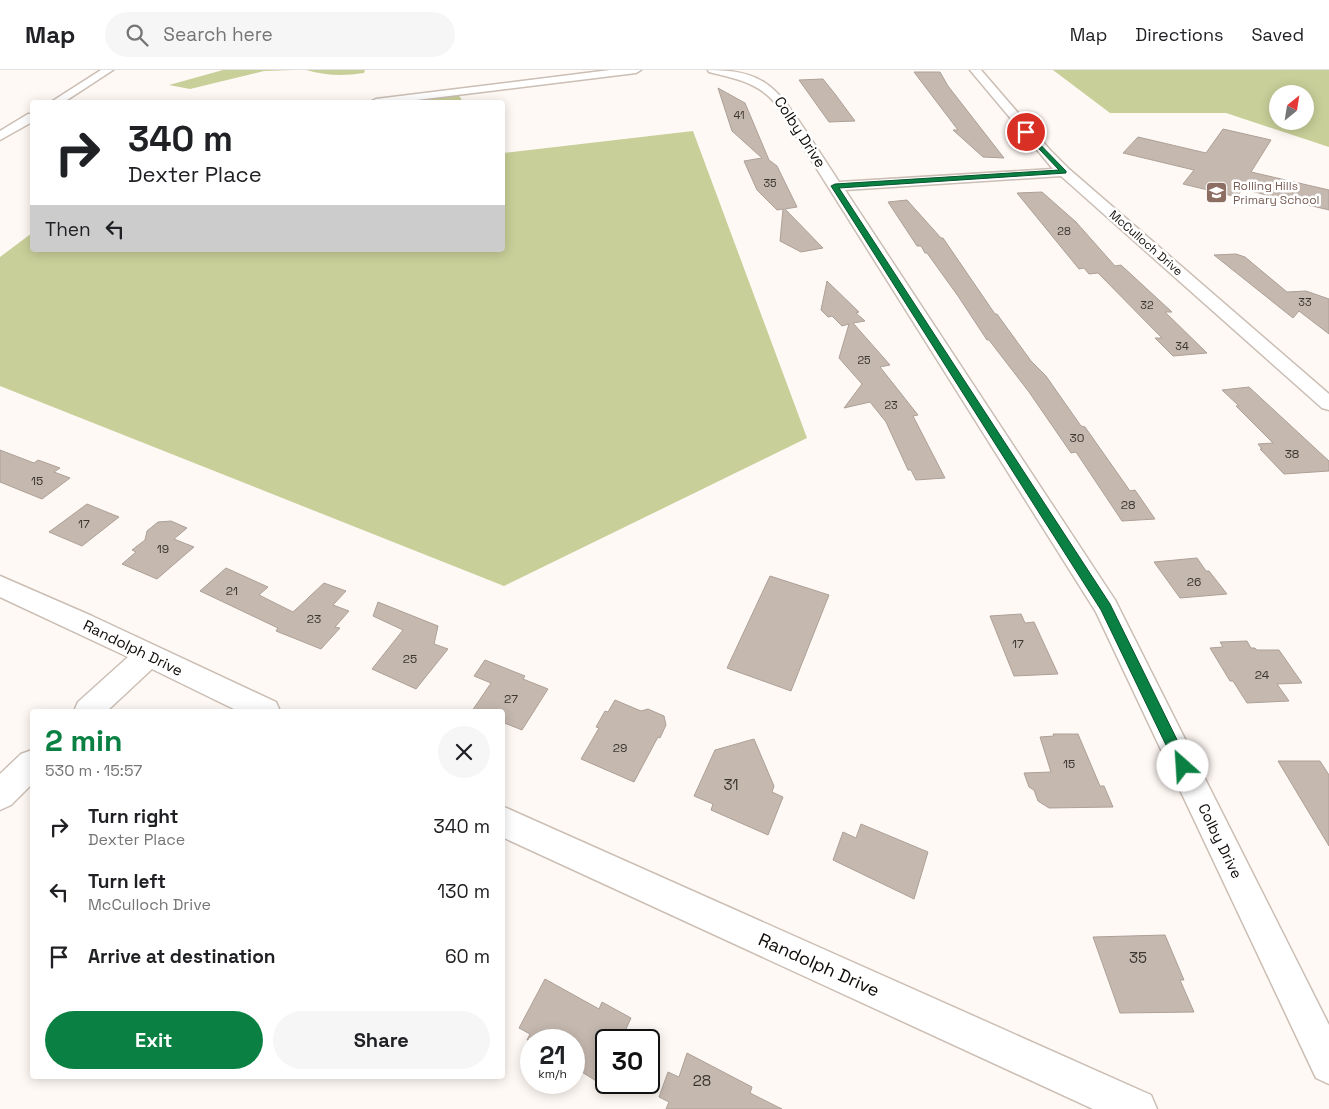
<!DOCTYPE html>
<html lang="en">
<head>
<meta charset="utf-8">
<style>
  body { margin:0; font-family:"Space Grotesk",sans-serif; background:#f6f6f6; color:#202124; height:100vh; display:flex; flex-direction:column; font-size:19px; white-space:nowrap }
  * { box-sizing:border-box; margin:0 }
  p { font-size:16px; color:#757577 }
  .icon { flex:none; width:28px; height:28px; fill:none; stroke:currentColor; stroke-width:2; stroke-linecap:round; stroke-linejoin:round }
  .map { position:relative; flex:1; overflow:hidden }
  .drawer { position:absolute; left:30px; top:639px; width:475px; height:370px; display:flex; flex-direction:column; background:#fff; border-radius:5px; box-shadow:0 2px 12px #0003 }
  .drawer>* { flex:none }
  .top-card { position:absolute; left:30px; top:30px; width:475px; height:152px; border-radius:5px; box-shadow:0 2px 12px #0003; background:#fff; color:#202124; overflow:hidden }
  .needle { width:32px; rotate:30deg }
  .fabs { position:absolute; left:1269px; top:15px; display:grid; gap:10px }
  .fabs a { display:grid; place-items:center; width:45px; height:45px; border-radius:50%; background:#fff; box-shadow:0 2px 12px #0003; font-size:25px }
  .speed { position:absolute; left:520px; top:959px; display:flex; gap:10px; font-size:25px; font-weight:700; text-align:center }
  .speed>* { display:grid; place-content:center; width:65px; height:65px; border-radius:50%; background:#fff; box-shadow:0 2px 12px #0003; line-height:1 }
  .speed small { font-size:12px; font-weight:400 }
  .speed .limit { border:2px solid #111; border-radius:8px; background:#fff; color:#111 }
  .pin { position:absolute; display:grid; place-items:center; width:42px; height:42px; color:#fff; margin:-21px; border:2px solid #fff; border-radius:50%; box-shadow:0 1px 5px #0007 }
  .me { position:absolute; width:55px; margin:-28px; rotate:334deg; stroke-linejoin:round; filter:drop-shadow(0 0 4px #0008) }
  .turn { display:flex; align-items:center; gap:18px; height:105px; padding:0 15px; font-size:22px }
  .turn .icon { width:65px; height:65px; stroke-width:2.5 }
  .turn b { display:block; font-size:35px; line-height:42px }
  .then { display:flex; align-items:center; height:48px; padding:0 15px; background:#0003; gap:10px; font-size:19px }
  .round { display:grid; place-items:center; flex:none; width:52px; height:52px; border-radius:26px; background:#f6f6f6 }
  .overview { display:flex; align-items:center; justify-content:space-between; height:85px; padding:0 15px }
  h1 { font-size:30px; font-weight:600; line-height:38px; color:#0b8043 }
  .primary-button { display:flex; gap:10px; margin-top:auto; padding:10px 15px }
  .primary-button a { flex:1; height:58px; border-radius:30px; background:#0b8043; color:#fff; font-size:20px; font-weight:600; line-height:58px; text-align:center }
  .primary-button a+a { background:#f6f6f6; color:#202124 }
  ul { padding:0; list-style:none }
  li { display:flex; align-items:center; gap:15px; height:65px; padding:0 15px }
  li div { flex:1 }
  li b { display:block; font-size:19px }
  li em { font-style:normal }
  header { display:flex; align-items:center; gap:30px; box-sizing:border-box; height:70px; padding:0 25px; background:#fff; border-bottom:1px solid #e0e0e0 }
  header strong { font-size:24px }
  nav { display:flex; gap:28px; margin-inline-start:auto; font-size:18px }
  .search { width:350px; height:45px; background:#f6f6f6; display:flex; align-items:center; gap:12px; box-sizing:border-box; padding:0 18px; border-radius:28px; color:#757577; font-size:19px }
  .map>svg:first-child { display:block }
  .green { fill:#c8cf98; fill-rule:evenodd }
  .building { fill:#c5b8af; stroke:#ada097 }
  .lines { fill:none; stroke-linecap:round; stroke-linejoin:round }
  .minor-casing { stroke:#cbbeb4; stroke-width:3 }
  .minor { fill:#fff; fill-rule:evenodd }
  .route { fill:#0b8043; stroke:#07532c }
  .labels { text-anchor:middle; stroke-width:5; stroke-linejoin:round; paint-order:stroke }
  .far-number-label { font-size:11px; fill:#3c3631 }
  .far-education-label { font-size:12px; fill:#785e54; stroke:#fff; text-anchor:start }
  .far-street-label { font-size:12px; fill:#0f0a07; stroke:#fff }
  .number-label { font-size:12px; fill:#3c3631 }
  .street-label { font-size:15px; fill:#0f0a07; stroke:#fff }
  .near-number-label { font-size:15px; fill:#3c3631 }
  .near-street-label { font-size:18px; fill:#0f0a07; stroke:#fff }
</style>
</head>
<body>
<header>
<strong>Map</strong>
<div class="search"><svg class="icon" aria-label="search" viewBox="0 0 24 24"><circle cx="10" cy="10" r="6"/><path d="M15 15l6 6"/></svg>Search here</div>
<nav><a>Map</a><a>Directions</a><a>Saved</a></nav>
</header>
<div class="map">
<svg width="1329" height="1039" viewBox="0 0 1329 1039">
  <rect width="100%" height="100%" fill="#fff9f5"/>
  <g class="green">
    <path d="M 223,0 L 294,0 L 264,1 L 190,19 L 169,15 Z"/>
    <path d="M 306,0 L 365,0 L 364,3 C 344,6 327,6 306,0 Z"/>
    <path d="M 1053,0 L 1329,0 L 1329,77 L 1226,43 L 1110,43 ZM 1278,24 L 1305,24 L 1305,51 L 1278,51 Z"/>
    <path d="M 458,24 L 463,32 L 393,32 Z"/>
    <path d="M 693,61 L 807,368 L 504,516 L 0,316 L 0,187 L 32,163 L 32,180 L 502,180 L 503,83 Z"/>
  </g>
  <g class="building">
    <path d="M 914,2 L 940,2 L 948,16 L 1004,88 L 983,87 L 953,60 L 958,60 Z"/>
    <path d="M 823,9 L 835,24 L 855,51 L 829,52 L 799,10 Z"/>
    <path d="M 718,18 L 745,33 L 769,90 L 777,96 L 797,137 L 785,139 L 823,178 L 801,182 L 780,171 L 783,139 L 777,140 L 757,120 L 744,91 L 762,88 L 732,61 Z"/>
    <path d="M 1223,59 L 1271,70 L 1251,102 L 1329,120 L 1329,140 L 1242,119 L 1237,127 L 1183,114 L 1194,100 L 1123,83 L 1138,67 L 1206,83 Z"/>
    <path d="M 1042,122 L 1076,152 L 1115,196 L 1121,195 L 1172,242 L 1165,242 L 1207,283 L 1173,286 L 1155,268 L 1162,268 L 1098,203 L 1089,204 L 1084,198 L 1079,199 L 1017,123 Z"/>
    <path d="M 907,130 L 941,168 L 943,168 L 995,244 L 997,244 L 1031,291 L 1046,306 L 1081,356 L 1085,357 L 1130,421 L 1135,420 L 1155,449 L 1122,451 L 1076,382 L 1071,383 L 1029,322 L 989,270 L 987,270 L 958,226 L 927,183 L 925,183 L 921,176 L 917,176 L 888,132 Z"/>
    <path d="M 1236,184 L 1245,187 L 1287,222 L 1306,221 L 1329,229 L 1329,264 L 1299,241 L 1293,248 L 1214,185 Z"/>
    <path d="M 827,211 L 859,242 L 856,243 L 865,251 L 853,253 L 890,295 L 880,297 L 918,345 L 913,346 L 945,408 L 916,410 L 911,400 L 908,400 L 886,352 L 870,332 L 844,338 L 862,314 L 839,288 L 849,254 L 842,256 L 832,246 L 828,247 L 821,240 Z"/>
    <path d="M 1249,317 L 1329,391 L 1329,401 L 1284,404 L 1260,379 L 1262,379 L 1258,374 L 1273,373 L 1236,336 L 1239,336 L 1222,320 Z"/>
    <path d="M 0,380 L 34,393 L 38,390 L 60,398 L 54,402 L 70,408 L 42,429 L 0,412 Z"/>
    <path d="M 87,434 L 119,447 L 82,476 L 49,462 Z"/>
    <path d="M 171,451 L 187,458 L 174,469 L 194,477 L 157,509 L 122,494 L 136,482 L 132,480 L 145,470 L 147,461 L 158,452 Z"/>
    <path d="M 1197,488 L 1206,501 L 1209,501 L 1227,524 L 1180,528 L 1154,492 Z"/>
    <path d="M 226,498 L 268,517 L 259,525 L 293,542 L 324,513 L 346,521 L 333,535 L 349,541 L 335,557 L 340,558 L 321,579 L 276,561 L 278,558 L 200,521 Z"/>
    <path d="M 770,506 L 829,525 L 791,621 L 727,598 Z"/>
    <path d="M 378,532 L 438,556 L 434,574 L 448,579 L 416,619 L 372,599 L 403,560 L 373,546 Z"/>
    <path d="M 1021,544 L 1025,553 L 1034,552 L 1058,604 L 1014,606 L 990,546 Z"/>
    <path d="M 1247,571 L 1251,578 L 1255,578 L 1257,580 L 1279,580 L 1302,613 L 1277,614 L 1289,631 L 1247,633 L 1233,611 L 1230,611 L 1210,578 L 1223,577 L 1220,572 Z"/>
    <path d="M 485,590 L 525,606 L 523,609 L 548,619 L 522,660 L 502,652 L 502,641 L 472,641 L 491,613 L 474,606 Z"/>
    <path d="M 615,630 L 641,641 L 648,639 L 664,646 L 666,655 L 660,668 L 658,667 L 634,712 L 581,689 L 599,658 L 596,657 L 605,641 L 608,642 Z"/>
    <path d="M 1053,664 L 1078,664 L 1100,716 L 1104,716 L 1113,737 L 1049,738 L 1038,731 L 1034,720 L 1029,717 L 1024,703 L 1051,702 L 1040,667 L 1054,666 Z"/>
    <path d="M 754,669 L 774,716 L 772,722 L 783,727 L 768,765 L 711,740 L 713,734 L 694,726 L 715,680 Z"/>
    <path d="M 1278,691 L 1320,691 L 1329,705 L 1329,776 Z"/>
    <path d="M 861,754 L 928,782 L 914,829 L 833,790 L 843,762 L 856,768 Z"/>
    <path d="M 1165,865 L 1184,910 L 1180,910 L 1194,942 L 1120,943 L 1093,867 Z"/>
    <path d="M 545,909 L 599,939 L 602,932 L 631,948 L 621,970 L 606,970 L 606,1003 L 601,1014 L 574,997 L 574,970 L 527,970 L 530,964 L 519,958 Z"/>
    <path d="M 687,983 L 752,1017 L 750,1023 L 782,1039 L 666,1039 L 669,1032 L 659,1027 L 668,1002 L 679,1007 Z"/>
  </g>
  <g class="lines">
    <defs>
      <g id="minor">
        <path d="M 101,0 L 113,0 L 64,32 L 51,32 Z"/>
        <path d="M 610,0 L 641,0 L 636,3 L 400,32 L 370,32 L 376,29 Z"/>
        <path d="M 708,0 C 761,0 775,15 803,57 C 815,75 827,93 839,112 L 1053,99 L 970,0 L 981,0 L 1050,80 L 1069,99 L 1329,324 L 1329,340 L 1322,338 L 1061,106 L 845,120 L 1115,530 L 1329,955 L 1329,1014 L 1316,1008 L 1096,542 L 776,34 C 758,12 736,9 709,2 Z"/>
        <path d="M 28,44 L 32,44 L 32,52 L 0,70 L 0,61 Z"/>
        <path d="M 0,506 L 92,546 L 276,632 L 280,641 L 238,641 L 152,599 L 107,641 L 74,641 L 78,632 L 128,587 L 0,527 Z"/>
        <path d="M 32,680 L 32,714 L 11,735 L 0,740 L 0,704 L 21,684 Z"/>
        <path d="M 502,736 L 1151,1025 L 1157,1039 L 1093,1039 L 502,767 Z"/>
      </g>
    </defs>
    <use href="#minor" class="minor-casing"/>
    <use href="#minor" class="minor"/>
  </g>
  <path class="route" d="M 1026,60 L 1066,101 L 1066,103 L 839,118 L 1110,534 L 1190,696 L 1188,700 L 1183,702 L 1178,700 L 1101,540 L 831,116 L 835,114 L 1059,100 L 1024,63 Z"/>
  <defs>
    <symbol id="school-square" viewBox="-11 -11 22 22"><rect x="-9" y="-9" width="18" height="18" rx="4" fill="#8d6e63" stroke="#fff"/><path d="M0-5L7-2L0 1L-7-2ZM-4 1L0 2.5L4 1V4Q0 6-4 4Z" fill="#fff"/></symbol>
  </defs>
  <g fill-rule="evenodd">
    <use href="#school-square" x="1204" y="110" width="25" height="25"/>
  </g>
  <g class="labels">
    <g class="far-number-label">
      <text x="739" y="49">41</text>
      <text x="770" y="117">35</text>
      <text x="1064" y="165">28</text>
      <text x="1305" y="236">33</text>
      <text x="1147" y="239">32</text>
      <text x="1182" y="280">34</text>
      <text x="864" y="294">25</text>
      <text x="891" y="339">23</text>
    </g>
    <g class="far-education-label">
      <text x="1233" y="120">Rolling Hills<tspan x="1233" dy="14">Primary School</tspan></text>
    </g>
    <g class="far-street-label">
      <text transform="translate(1146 173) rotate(41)" y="4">McCulloch Drive</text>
    </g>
    <g class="number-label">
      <text x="1077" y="372">30</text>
      <text x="1292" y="388">38</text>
      <text x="37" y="415">15</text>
      <text x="1128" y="439">28</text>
      <text x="84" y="458">17</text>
      <text x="163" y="483">19</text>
      <text x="1194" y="516">26</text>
      <text x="232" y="525">21</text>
      <text x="314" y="553">23</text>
      <text x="1018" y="578">17</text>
      <text x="410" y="593">25</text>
      <text x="1262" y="609">24</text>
      <text x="511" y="633">27</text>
      <text x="620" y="682">29</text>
      <text x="1069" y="698">15</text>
    </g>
    <g class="street-label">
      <text transform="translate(800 62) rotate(57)" y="5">Colby Drive</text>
      <text transform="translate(133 578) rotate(26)" y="5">Randolph Drive</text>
      <text transform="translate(1220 771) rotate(64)" y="5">Colby Drive</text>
    </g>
    <g class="near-number-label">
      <text x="731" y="720">31</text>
      <text x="1138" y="893">35</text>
      <text x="702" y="1016">28</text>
    </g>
    <g class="near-street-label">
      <text transform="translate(819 895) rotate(24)" y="6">Randolph Drive</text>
    </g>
  </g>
</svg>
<div class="fabs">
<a><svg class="needle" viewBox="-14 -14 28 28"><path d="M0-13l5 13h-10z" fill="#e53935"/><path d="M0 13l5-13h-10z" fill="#757577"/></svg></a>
</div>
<div class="speed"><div>21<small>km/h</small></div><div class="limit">30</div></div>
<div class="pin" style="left:1026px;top:62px;background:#d93025"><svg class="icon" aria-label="arrive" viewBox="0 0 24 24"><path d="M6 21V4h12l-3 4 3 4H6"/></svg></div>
<svg class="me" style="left:1183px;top:696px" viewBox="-20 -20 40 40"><circle r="19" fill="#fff"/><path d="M0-13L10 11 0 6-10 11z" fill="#0b8043"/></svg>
<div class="top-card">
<div class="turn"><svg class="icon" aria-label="right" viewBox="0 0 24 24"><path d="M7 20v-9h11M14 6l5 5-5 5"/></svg><div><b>340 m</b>Dexter Place</div></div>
<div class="then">Then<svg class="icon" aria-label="left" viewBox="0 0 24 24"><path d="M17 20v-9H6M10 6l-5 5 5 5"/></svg></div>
</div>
<section class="drawer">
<div class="overview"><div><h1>2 min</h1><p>530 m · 15:57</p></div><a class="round"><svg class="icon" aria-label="close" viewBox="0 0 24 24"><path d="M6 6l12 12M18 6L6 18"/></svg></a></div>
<ul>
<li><svg class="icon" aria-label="right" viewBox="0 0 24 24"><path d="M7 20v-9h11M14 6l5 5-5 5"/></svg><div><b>Turn right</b><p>Dexter Place</p></div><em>340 m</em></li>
<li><svg class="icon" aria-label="left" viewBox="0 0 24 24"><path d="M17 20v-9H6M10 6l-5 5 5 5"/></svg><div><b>Turn left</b><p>McCulloch Drive</p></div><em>130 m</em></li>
<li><svg class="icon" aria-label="arrive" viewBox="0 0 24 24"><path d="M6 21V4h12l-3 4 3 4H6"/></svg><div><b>Arrive at destination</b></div><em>60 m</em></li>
</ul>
<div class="primary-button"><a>Exit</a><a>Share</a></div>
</section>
</div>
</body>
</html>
